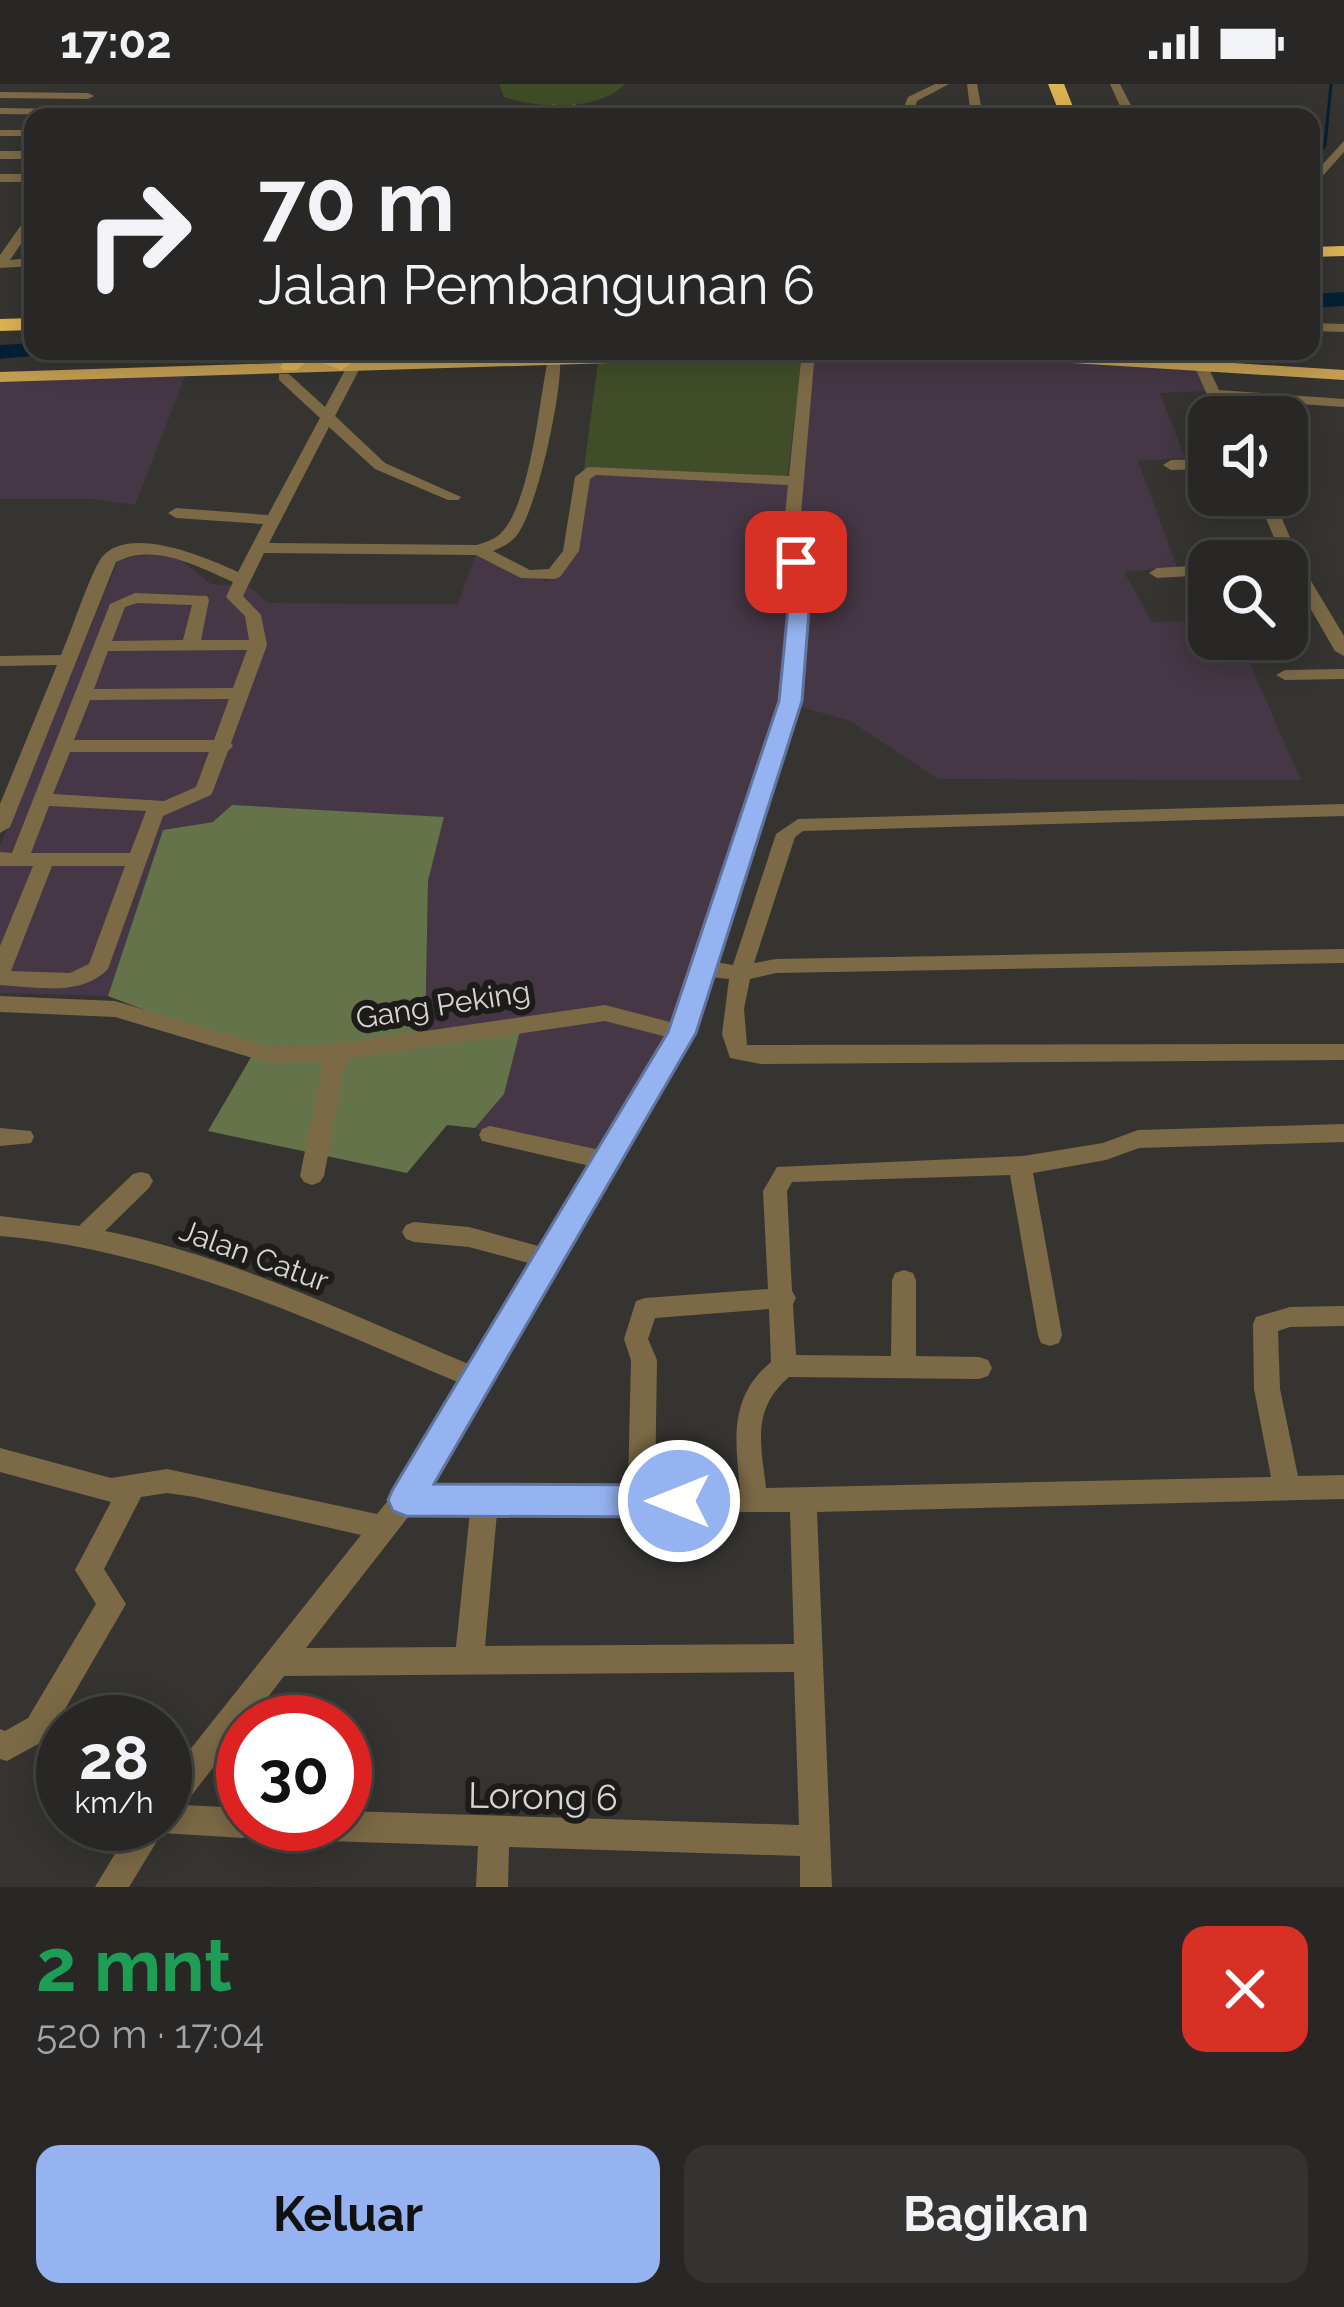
<!DOCTYPE html>
<html lang="id">
<head>
<meta charset="utf-8">
<style>
  body { margin:0; font-family:Raleway,sans-serif; background:#343332; color:#f1f3f6; height:100vh; display:flex; flex-direction:column; font-size:45px; white-space:nowrap }
  * { box-sizing:border-box; margin:0 }
  p { font-size:39px; color:#a5a5a7 }
  .icon { flex:none; width:66px; height:66px; fill:none; stroke:currentColor; stroke-width:2; stroke-linecap:round; stroke-linejoin:round }
  .map { position:relative; height:1803px; overflow:hidden }
  .details { display:flex; flex-direction:column; background:#282725; flex:1 }
  .details>* { flex:none }
  .banner { position:absolute; left:24px; top:24px; width:1296px; height:252px; border-radius:24px; box-shadow:0 6px 30px #0003,0 0 0 3px #444442; background:#282725; color:#f1f3f6; overflow:hidden }
  .tools { position:absolute; left:1188px; top:312px; display:grid; gap:24px }
  .tools a { display:grid; place-items:center; width:120px; height:120px; border-radius:24px; background:#282725; box-shadow:0 6px 30px #0003,0 0 0 3px #444442; font-size:60px }
  .speed { position:absolute; left:36px; top:1611px; display:flex; gap:24px; font-size:60px; font-weight:700; text-align:center }
  .speed>* { display:grid; place-content:center; width:156px; height:156px; border-radius:50%; background:#282725; box-shadow:0 6px 30px #0003,0 0 0 3px #444442; line-height:1 }
  .speed small { font-size:30px; font-weight:400 }
  .speed .limit { border:18px solid #d22; background:#fff; color:#111 }
  .pin { position:absolute; display:grid; place-items:center; width:102px; height:102px; color:#fff; margin:-51px; border-radius:24px; box-shadow:0 6px 18px #0006 }
  .me { position:absolute; width:132px; margin:-66px; rotate:270deg; stroke-linejoin:round; filter:drop-shadow(0 0 9px #0008) }
  .turn { display:flex; align-items:center; gap:42px; height:252px; padding:0 36px; font-size:54px }
  .turn .icon { width:156px; height:156px; stroke-width:2.5 }
  .turn b { display:block; font-size:84px; line-height:102px }
  .round { display:grid; place-items:center; flex:none; width:126px; height:126px; border-radius:24px; background:#343332 }
  .head { display:flex; align-items:center; justify-content:space-between; height:204px; padding:0 36px }
  h1 { font-size:72px; font-weight:700; line-height:90px; color:#1e9e55 }
  .primary-button { display:flex; gap:24px; margin-top:auto; padding:24px 36px }
  .primary-button a { flex:1; height:138px; border-radius:24px; background:#95b2f1; color:#111; font-size:48px; font-weight:700; line-height:138px; text-align:center }
  .primary-button a+a { background:#343332; color:#f1f3f6 }
  .status { display:flex; justify-content:space-between; align-items:center; height:84px; padding:0 60px; background:#282725; direction:ltr }
  .status svg { height:33px; fill:currentColor }
  .map>svg:first-child { display:block }
  .industrial { fill:#453745 }
  .green { fill:#414d28 }
  .forest { fill:#65734a }
  .lines { fill:none; stroke-linecap:round; stroke-linejoin:round }
  .stream { stroke:#042134; stroke-width:3 }
  .river { fill:#042134; fill-rule:evenodd }
  .minor { fill:#7c6a47; fill-rule:evenodd }
  .major { fill:#c39e52; fill-rule:evenodd }
  .highway { fill:#dfb254; fill-rule:evenodd }
  .route { fill:#95b2f1; stroke:#61749d; stroke-width:3 }
  .labels { text-anchor:middle; stroke-width:12; stroke-linejoin:round; paint-order:stroke }
  .street-label { font-size:30px; fill:#d7d6d4; stroke:#1d1c1a }
  .near-street-label { font-size:36px; fill:#d7d6d4; stroke:#1d1c1a }
</style>
</head>
<body>
<div class="status"><b>17:02</b><svg viewBox="0 0 49 12"><path d="M0 12V9h3v3zM5 12V6h3v6zM10 12V3h3v9zM15 12V0h3v12zM26 1h20v11H26zM47 4h2v5h-2z"/></svg></div>
<div class="map">
<svg width="1344" height="1803" viewBox="0 0 1344 1803">
  <rect width="100%" height="100%" fill="#363431"/>
  <g class="industrial">
    <path d="M 804,267 L 958,270 L 1202,286 L 1213,307 L 1160,309 L 1185,374 L 1138,377 L 1177,483 L 1124,488 L 1152,538 L 1209,537 L 1209,555 L 1239,555 L 1301,696 L 938,695 L 850,637 L 783,618 L 708,860 L 607,1075 L 494,1053 L 475,1044 L 504,1010 L 425,955 L 428,797 L 444,734 L 213,738 L 163,746 L 108,912 L 0,909 L 0,762 L 119,475 L 170,468 L 211,500 L 250,503 L 268,519 L 458,520 L 477,466 L 547,498 L 571,472 L 584,385 L 786,399 Z"/>
    <path d="M 187,287 L 135,421 L 91,415 L 0,415 L 0,297 Z"/>
  </g>
  <g class="green">
    <path d="M 499,0 L 624,0 L 624,1 C 598,27 537,25 504,13 Z"/>
    <path d="M 804,267 L 786,400 L 584,385 L 598,278 Z"/>
  </g>
  <path class="forest" d="M 232,721 L 444,733 L 428,797 L 425,954 L 523,935 L 504,1010 L 475,1044 L 447,1041 L 407,1089 L 208,1047 L 254,968 L 108,912 L 163,746 L 213,738 Z"/>
  <g class="lines">
    <path class="stream" d="M 1311,79 L 1325,61 L 1331,0"/>
    <g class="river">
      <path d="M 1344,208 L 1344,222 L 1311,224 L 1311,210 Z"/>
      <path d="M 33,259 L 33,267 L 44,267 L 41,271 L 0,275 L 0,261 Z"/>
    </g>
    <g class="minor">
      <path d="M 935,0 L 949,0 L 917,17 L 912,33 L 900,33 L 908,13 Z"/>
      <path d="M 967,0 L 977,0 L 983,33 L 971,33 Z"/>
      <path d="M 1110,0 L 1120,0 L 1137,33 L 1125,33 Z"/>
      <path d="M 0,8 L 88,9 L 94,12 L 88,15 L 0,14 Z"/>
      <path d="M 554,20 L 560,23 L 561,33 L 549,33 L 548,23 Z"/>
      <path d="M 574,20 L 580,23 L 581,33 L 569,33 L 568,23 Z"/>
      <path d="M 0,24 L 76,25 L 82,28 L 76,31 L 0,30 Z"/>
      <rect x="0" y="46" width="33" height="6"/>
      <path d="M 1344,57 L 1344,68 L 1311,105 L 1311,93 Z"/>
      <rect x="0" y="67" width="33" height="8"/>
      <path d="M 0,90 L 27,90 L 33,94 L 27,98 L 0,98 Z"/>
      <path d="M 33,129 L 33,142 L 10,176 L 33,174 L 33,182 L 0,184 L 0,171 L 29,130 Z"/>
      <path d="M 1311,239 L 1344,240 L 1344,248 L 1311,247 Z"/>
      <path d="M 815,267 L 800,442 L 807,515 L 800,617 L 715,878 L 733,881 L 776,750 L 798,735 L 1344,720 L 1344,732 L 803,747 L 795,753 L 754,879 L 776,875 L 1344,865 L 1344,879 L 776,889 L 750,895 L 744,925 L 747,961 L 1344,960 L 1344,976 L 761,980 L 730,974 L 722,950 L 729,895 L 710,893 L 692,949 L 619,1074 L 617,1083 L 613,1085 L 562,1172 L 560,1182 L 555,1184 L 427,1404 L 628,1404 L 631,1276 L 624,1255 L 636,1217 L 645,1214 L 768,1205 L 763,1107 L 777,1083 L 1023,1072 L 1103,1059 L 1138,1046 L 1344,1040 L 1344,1058 L 1139,1064 L 1106,1076 L 1033,1089 L 1062,1251 L 1059,1259 L 1050,1262 L 1041,1259 L 1038,1251 L 1010,1091 L 792,1098 L 787,1107 L 792,1207 L 796,1214 L 793,1220 L 796,1271 L 891,1272 L 892,1196 L 895,1189 L 904,1186 L 913,1189 L 916,1196 L 916,1272 L 979,1273 L 988,1276 L 992,1284 L 988,1292 L 979,1295 L 789,1293 C 751,1326 761,1359 766,1404 L 1271,1393 L 1254,1305 L 1253,1240 L 1256,1233 L 1290,1223 L 1344,1222 L 1344,1242 L 1290,1243 L 1278,1247 L 1280,1305 L 1298,1392 L 1344,1391 L 1344,1415 L 817,1428 L 832,1803 L 800,1803 L 800,1772 L 509,1763 L 508,1803 L 476,1803 L 478,1762 L 269,1755 L 258,1751 L 256,1745 L 254,1750 L 243,1754 L 162,1749 L 129,1803 L 95,1803 L 133,1740 L 165,1740 L 165,1697 L 361,1451 L 195,1413 L 167,1409 L 141,1413 L 104,1485 L 126,1520 L 58,1637 L 63,1639 L 63,1669 L 40,1659 L 7,1677 L 0,1675 L 0,1645 L 5,1647 L 28,1634 L 96,1520 L 75,1486 L 111,1418 L 0,1388 L 0,1364 L 111,1394 L 167,1385 L 377,1430 L 396,1407 L 460,1299 C 310,1236 164,1166 0,1152 L 0,1132 L 79,1142 L 133,1090 L 141,1088 L 149,1090 L 153,1097 L 149,1104 L 105,1147 C 232,1172 352,1231 471,1281 L 532,1180 L 469,1163 L 414,1158 L 406,1155 L 402,1148 L 406,1141 L 414,1138 L 469,1143 L 542,1163 L 590,1082 L 482,1057 L 479,1051 L 482,1045 L 490,1042 L 600,1066 L 667,953 L 605,937 L 346,975 L 324,1092 L 320,1098 L 312,1101 L 304,1098 L 300,1092 L 323,977 L 269,979 L 115,933 L 0,928 L 0,912 L 115,917 L 269,963 L 336,960 L 605,921 L 674,939 L 782,617 L 791,515 L 784,442 L 788,401 L 596,391 L 590,395 L 579,467 L 560,493 L 554,495 L 521,494 L 476,471 L 264,469 L 243,512 L 261,531 L 267,561 L 231,659 L 233,662 L 228,667 L 213,707 L 211,711 L 163,732 L 108,885 C 81,913 37,903 0,901 L 0,862 L 33,782 L 0,782 L 0,768 L 12,769 L 110,520 L 135,509 L 207,512 L 209,516 L 201,556 L 249,556 L 245,532 L 226,513 L 233,498 C 197,482 154,458 116,478 L 10,743 L 0,749 L 0,720 L 57,581 L 0,582 L 0,572 L 61,571 C 70,551 91,487 102,473 C 130,440 207,474 238,488 L 263,440 L 176,434 L 168,429 L 176,424 L 268,431 L 320,334 L 279,296 L 279,290 L 289,290 L 325,323 L 350,277 L 360,277 L 362,280 L 335,332 L 385,379 L 461,413 L 458,416 L 448,416 L 375,385 L 329,343 L 269,459 L 477,461 C 486,458 496,455 502,448 C 531,416 539,318 548,275 L 560,272 C 563,305 538,423 517,451 C 511,459 502,463 493,467 L 530,486 L 549,485 L 563,467 L 575,393 L 588,383 L 789,392 L 802,268 ZM 137,519 L 192,521 L 183,556 L 112,557 L 125,523 ZM 247,566 L 233,604 L 94,605 L 108,567 ZM 229,615 L 214,656 L 74,656 L 90,616 ZM 70,668 L 209,668 L 196,703 L 164,717 L 53,710 ZM 49,722 L 146,727 L 130,769 L 31,769 ZM 52,782 L 125,782 L 89,880 L 70,889 L 11,887 ZM 769,1225 L 771,1278 C 729,1313 735,1355 740,1405 L 655,1404 L 657,1276 L 648,1255 L 655,1234 ZM 412,1428 L 470,1428 L 456,1563 L 306,1564 ZM 790,1428 L 794,1560 L 485,1562 L 497,1429 ZM 794,1588 L 799,1741 L 345,1727 L 345,1740 L 243,1740 L 243,1724 L 184,1721 L 243,1645 L 243,1638 L 249,1638 L 284,1592 Z"/>
      <path d="M 1195,276 L 1205,276 L 1219,306 L 1344,315 L 1344,323 L 1223,315 L 1231,333 L 1217,333 L 1193,279 Z"/>
      <path d="M 1209,375 L 1209,385 L 1171,386 L 1163,381 L 1171,376 Z"/>
      <path d="M 1256,411 L 1272,411 L 1302,482 L 1344,552 L 1344,572 L 1335,567 L 1287,484 L 1287,477 L 1284,477 Z"/>
      <path d="M 1209,481 L 1209,491 L 1157,494 L 1149,489 L 1157,484 Z"/>
      <path d="M 1344,585 L 1344,595 L 1285,596 L 1276,591 L 1285,586 Z"/>
      <path d="M 0,1044 L 31,1047 L 34,1053 L 31,1059 L 0,1062 Z"/>
    </g>
    <g class="major">
      <path d="M 659,267 L 841,267 L 832,272 L 0,298 L 0,288 Z"/>
      <path d="M 952,267 L 1047,267 L 1344,286 L 1344,296 L 961,272 Z"/>
    </g>
    <g class="highway">
      <path d="M 1048,0 L 1064,0 L 1077,33 L 1061,33 Z"/>
      <path d="M 1344,162 L 1344,172 L 1311,173 L 1311,163 Z"/>
      <path d="M 33,234 L 33,246 L 0,247 L 0,235 Z"/>
      <path d="M 296,267 L 318,267 L 297,286 L 283,286 L 280,282 Z"/>
      <path d="M 319,267 L 339,267 L 351,280 L 341,286 L 323,279 Z"/>
      <path d="M 1120,267 L 1147,267 L 1125,279 L 1111,279 L 1111,271 Z"/>
    </g>
  </g>
  <path class="route" d="M 796,472 L 806,478 L 810,514 L 802,617 L 696,949 L 434,1400 L 679,1401 L 691,1406 L 696,1417 L 691,1428 L 679,1433 L 406,1432 L 393,1427 L 388,1416 L 393,1405 L 668,948 L 779,617 L 789,514 L 785,478 Z"/>
  <g class="labels">
    <g class="street-label">
      <text transform="translate(443 921) rotate(-9)" y="10">Gang Peking</text>
      <text transform="translate(254 1172) rotate(20)" y="10">Jalan Catur</text>
    </g>
    <g class="near-street-label">
      <text transform="translate(543 1712) rotate(1)" y="13">Lorong 6</text>
    </g>
  </g>
</svg>
<div class="tools">
<a><svg class="icon" aria-label="sound" viewBox="0 0 24 24"><path d="M4 9h4l5-4v14l-5-4H4zM17 9q2 3 0 6"/></svg></a>
<a><svg class="icon" aria-label="search" viewBox="0 0 24 24"><circle cx="10" cy="10" r="6"/><path d="M15 15l6 6"/></svg></a>
</div>
<div class="speed"><div>28<small>km/h</small></div><div class="limit">30</div></div>
<div class="pin" style="left:796px;top:478px;background:#d93025"><svg class="icon" aria-label="arrive" viewBox="0 0 24 24"><path d="M6 21V4h12l-3 4 3 4H6"/></svg></div>
<svg class="me" style="left:679px;top:1417px" viewBox="-20 -20 40 40"><circle r="17" fill="#95b2f1" stroke="#fff" stroke-width="3"/><path d="M0-11L8 9 0 5-8 9z" fill="#fff"/></svg>
<div class="banner">
<div class="turn"><svg class="icon" aria-label="right" viewBox="0 0 24 24"><path d="M7 20v-9h11M14 6l5 5-5 5"/></svg><div><b>70 m</b>Jalan Pembangunan 6</div></div>
</div>
</div>
<section class="details">
<div class="head"><div><h1>2 mnt</h1><p>520 m · 17:04</p></div><a class="round" style="background:#d93025;color:#fff"><svg class="icon" aria-label="close" viewBox="0 0 24 24"><path d="M6 6l12 12M18 6L6 18"/></svg></a></div>
<div class="primary-button"><a>Keluar</a><a>Bagikan</a></div>
</section>
</body>
</html>
